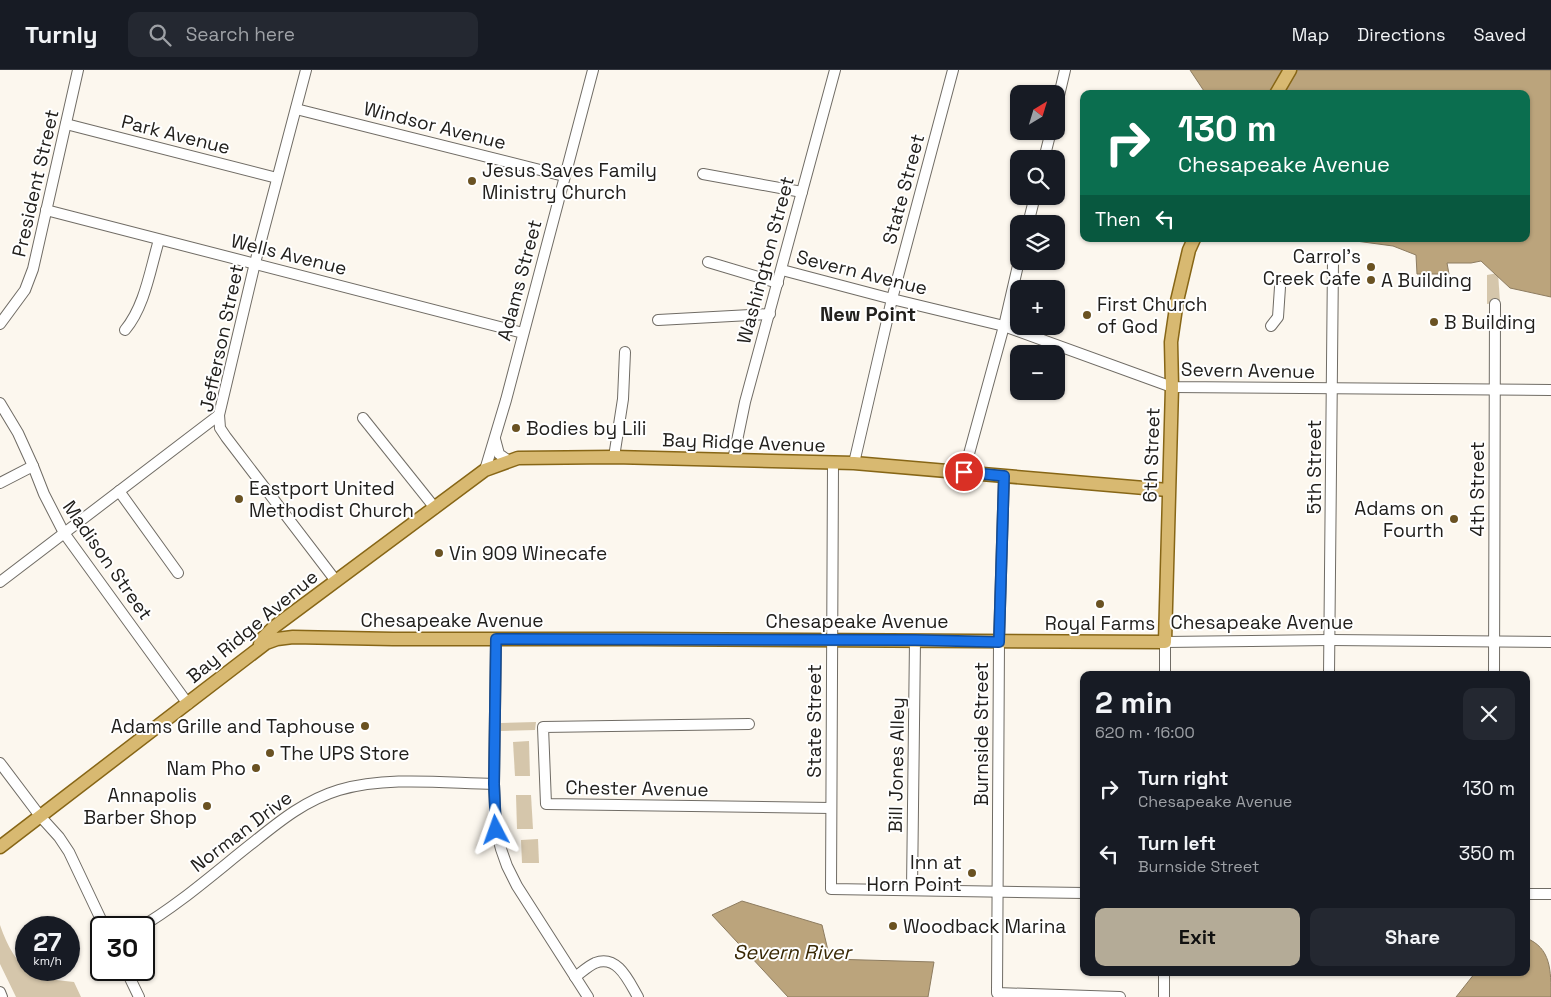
<!DOCTYPE html>
<html lang="en">
<head>
<meta charset="utf-8">
<style>
  body { margin:0; font-family:"Space Grotesk",sans-serif; background:#242831; color:#f1f3f6; height:100vh; display:flex; flex-direction:column; font-size:19px; white-space:nowrap }
  * { box-sizing:border-box; margin:0 }
  p { font-size:16px; color:#9ea1a6 }
  .icon { flex:none; width:28px; height:28px; fill:none; stroke:currentColor; stroke-width:2; stroke-linecap:round; stroke-linejoin:round }
  .map { position:relative; flex:1; overflow:hidden }
  .side { position:absolute; left:1080px; top:601px; width:450px; height:305px; display:flex; flex-direction:column; background:#171b24; border-radius:10px; box-shadow:0 1px 4px #0004 }
  .side>* { flex:none }
  .banner { position:absolute; left:1080px; top:20px; width:450px; height:152px; border-radius:10px; box-shadow:0 1px 4px #0004; background:#0b6e4f; color:#fff; overflow:hidden }
  .needle { width:32px; rotate:38deg }
  .buttons { position:absolute; left:1010px; top:15px; display:grid; gap:10px }
  .buttons a { display:grid; place-items:center; width:55px; height:55px; border-radius:10px; background:#171b24; box-shadow:0 1px 4px #0004; font-size:25px }
  .speed { position:absolute; left:15px; top:846px; display:flex; gap:10px; font-size:25px; font-weight:700; text-align:center }
  .speed>* { display:grid; place-content:center; width:65px; height:65px; border-radius:50%; background:#171b24; box-shadow:0 1px 4px #0004; line-height:1 }
  .speed small { font-size:12px; font-weight:400 }
  .speed .limit { border:2px solid #111; border-radius:8px; background:#fff; color:#111 }
  .pin { position:absolute; display:grid; place-items:center; width:42px; height:42px; color:#fff; margin:-21px; border:2px solid #fff; border-radius:50%; box-shadow:0 1px 5px #0007 }
  .me { position:absolute; width:55px; margin:-28px; rotate:356deg; stroke-linejoin:round; filter:drop-shadow(0 0 4px #0008) }
  .turn { display:flex; align-items:center; gap:18px; height:105px; padding:0 15px; font-size:22px }
  .turn .icon { width:65px; height:65px; stroke-width:2.5 }
  .turn b { display:block; font-size:35px; line-height:42px }
  .then { display:flex; align-items:center; height:48px; padding:0 15px; background:#0003; gap:10px; font-size:19px }
  .round { display:grid; place-items:center; flex:none; width:52px; height:52px; border-radius:10px; background:#242831 }
  .summary { display:flex; align-items:center; justify-content:space-between; height:85px; padding:0 15px }
  h1 { font-size:30px; font-weight:600; line-height:38px }
  .button { display:flex; gap:10px; margin-top:auto; padding:10px 15px }
  .button a { flex:1; height:58px; border-radius:10px; background:#b4ab97; color:#111; font-size:20px; font-weight:600; line-height:58px; text-align:center }
  .button a+a { background:#242831; color:#f1f3f6 }
  ul { padding:0; list-style:none }
  li { display:flex; align-items:center; gap:15px; height:65px; padding:0 15px }
  li div { flex:1 }
  li b { display:block; font-size:19px }
  li em { font-style:normal }
  header { display:flex; align-items:center; gap:30px; box-sizing:border-box; height:70px; padding:0 25px; background:#171b24; border-bottom:1px solid #363941 }
  header strong { font-size:24px }
  nav { display:flex; gap:28px; margin-inline-start:auto; font-size:18px }
  .search { width:350px; height:45px; background:#242831; display:flex; align-items:center; gap:12px; box-sizing:border-box; padding:0 18px; border-radius:10px; color:#9ea1a6; font-size:19px }
  .map>svg:first-child { display:block }
  .green { fill:#d5c6ab }
  .water { fill:#bba47c; stroke:#8d7c60 }
  .lines { fill:none; stroke-linecap:round; stroke-linejoin:round }
  .minor-casing { stroke:#706c65; stroke-width:12 }
  .major-casing { stroke:#876616; stroke-width:15 }
  .minor { stroke:#fff; stroke-width:10 }
  .major { stroke:#d8b971; stroke-width:12 }
  .route-casing { stroke:#114b97; stroke-width:12 }
  .route { stroke:#1a73e8; stroke-width:9 }
  .poi-dot { fill:#6a5222; stroke:#fff; stroke-width:2 }
  .labels { text-anchor:middle; stroke-width:4; stroke-linejoin:round; paint-order:stroke }
  .street-label { font-size:19px; fill:#22201d; stroke:#fff }
  .poi-label { font-size:19px; fill:#22201d; stroke:#fff; text-anchor:start }
  .neighbourhood-label { font-size:20px; font-weight:bold; fill:#22201d; stroke:#fff }
  .water-label { font-size:20px; font-style:italic; fill:#392805; stroke:#fff }
</style>
</head>
<body>
<header>
<strong>Turnly</strong>
<div class="search"><svg class="icon" aria-label="search" viewBox="0 0 24 24"><circle cx="10" cy="10" r="6"/><path d="M15 15l6 6"/></svg>Search here</div>
<nav><a>Map</a><a>Directions</a><a>Saved</a></nav>
</header>
<div class="map">
<svg width="1551" height="927" viewBox="0 0 1551 927">
  <rect width="100%" height="100%" fill="#fcf7ee"/>
  <g class="green">
    <path d="M 1498,203 L 1500,232 L 1487,234 L 1487,205 Z"/>
    <path d="M 536,652 L 535,660 L 501,661 L 501,653 Z"/>
    <path d="M 529,671 L 530,706 L 515,706 L 513,672 Z"/>
    <path d="M 516,725 L 531,725 L 533,759 L 517,759 Z"/>
    <path d="M 538,769 L 539,793 L 522,793 L 521,770 Z"/>
    <path d="M 0,855 C 5,869 13,889 26,897 L 26,900 L 31,900 L 47,909 L 74,912 L 81,927 L 16,927 L 0,894 Z"/>
  </g>
  <g class="water">
    <path d="M 1190,0 L 1551,0 L 1551,227 L 1510,218 L 1481,191 L 1471,193 L 1447,193 L 1449,204 L 1417,204 L 1416,185 L 1393,176 L 1341,169 L 1526,169 L 1526,24 L 1206,24 Z"/>
    <path d="M 742,831 L 822,855 L 830,889 L 934,892 L 928,927 L 788,927 L 712,845 Z"/>
    <path d="M 1526,868 C 1551,878 1551,900 1551,927 L 1456,927 L 1475,903 L 1526,902 Z"/>
  </g>
  <g class="lines">
    <defs>
      <g id="minor">
        <path d="M 306,0 L 255,193 L 219,345 L 220,358 L 226,367 L 336,511"/>
        <path d="M 1056,38 L 1065,0"/>
        <path d="M 296,39 L 564,106"/>
        <path d="M 66,54 L 277,108"/>
        <path d="M 1044,89 L 1051,61"/>
        <path d="M 703,104 L 802,122"/>
        <path d="M 46,140 L 523,263"/>
        <path d="M 1028,154 L 1035,126"/>
        <path d="M 708,192 L 778,213"/>
        <path d="M 782,200 L 892,229 L 1004,256 L 1172,317 L 1551,320"/>
        <path d="M 658,250 L 770,244"/>
        <path d="M 0,254 L 25,220 L 33,199 L 78,0"/>
        <path d="M 1271,256 L 1278,247 L 1280,217"/>
        <path d="M 125,260 C 145,236 150,200 159,170"/>
        <path d="M 0,333 L 18,363 L 33,396 L 44,424 L 64,463 L 188,634"/>
        <path d="M 363,348 L 435,438"/>
        <path d="M 495,369 L 499,384 L 509,391"/>
        <path d="M 614,387 L 623,329 L 625,282"/>
        <path d="M 733,390 L 745,332 L 835,0"/>
        <path d="M 854,393 L 892,229 L 953,0"/>
        <path d="M 833,394 L 831,819 L 1084,823"/>
        <path d="M 485,400 L 506,330 L 593,0"/>
        <path d="M 964,402 L 1004,256 L 1019,191"/>
        <path d="M 1004,406 L 999,571 L 997,923 L 1120,927"/>
        <path d="M 0,413 L 33,396"/>
        <path d="M 119,421 L 178,503"/>
        <path d="M 0,512 L 219,345"/>
        <path d="M 496,569 L 494,714 L 496,760 L 501,779 L 507,796 L 517,816 L 588,927"/>
        <path d="M 1165,605 L 1165,572 L 1330,570 L 1551,572"/>
        <path d="M 1329,605 L 1333,190"/>
        <path d="M 1494,605 L 1495,234"/>
        <path d="M 749,654 L 543,657 L 546,734 L 831,738"/>
        <path d="M 0,693 L 40,746 L 59,767 L 69,782 L 105,858"/>
        <path d="M 912,820 L 915,570"/>
        <path d="M 1526,824 L 1551,824"/>
        <path d="M 139,858 C 179,835 219,799 255,771 C 281,750 306,730 339,720 C 388,706 443,713 494,714"/>
        <path d="M 126,900 L 139,927"/>
        <path d="M 575,907 C 581,903 588,896 595,893 C 618,884 629,912 638,927"/>
        <path d="M 0,922 L 2,927"/>
        <path d="M 1164,927 L 1164,902"/>
      </g>
      <g id="major">
        <path d="M 1276,24 L 1290,0"/>
        <path d="M 260,574 L 263,568 L 274,557 L 485,400 L 518,388 L 614,387 L 854,393 L 1168,420"/>
        <path d="M 0,777 L 266,573 L 277,569 L 293,567 L 393,569 L 641,569 L 1165,572 L 1172,317 L 1171,272 L 1177,231 L 1189,180 L 1194,169"/>
      </g>
    </defs>
    <use href="#minor" class="minor-casing"/>
    <use href="#major" class="major-casing"/>
    <use href="#minor" class="minor"/>
    <use href="#major" class="major"/>
  </g>
  <g class="lines">
    <defs>
      <path id="route" d="M 496,760 L 494,714 L 496,569 L 915,570 L 999,572 L 1004,406 L 964,402"/>
    </defs>
    <use href="#route" class="route-casing"/>
    <use href="#route" class="route"/>
  </g>
  <g class="poi-dot">
    <circle cx="472" cy="111" r="5"/>
    <circle cx="1371" cy="197" r="5"/>
    <circle cx="1371" cy="210" r="5"/>
    <circle cx="1087" cy="245" r="5"/>
    <circle cx="1434" cy="252" r="5"/>
    <circle cx="516" cy="358" r="5"/>
    <circle cx="239" cy="429" r="5"/>
    <circle cx="1454" cy="449" r="5"/>
    <circle cx="439" cy="483" r="5"/>
    <circle cx="1100" cy="534" r="5"/>
    <circle cx="365" cy="656" r="5"/>
    <circle cx="270" cy="683" r="5"/>
    <circle cx="256" cy="698" r="5"/>
    <circle cx="207" cy="736" r="5"/>
    <circle cx="972" cy="803" r="5"/>
    <circle cx="893" cy="856" r="5"/>
  </g>
  <g class="labels">
    <g class="street-label">
      <text transform="translate(435 55) rotate(14)" y="7">Windsor Avenue</text>
      <text transform="translate(176 64) rotate(14)" y="7">Park Avenue</text>
      <text transform="translate(35 113) rotate(-77)" y="7">President Street</text>
      <text transform="translate(903 119) rotate(-75)" y="7">State Street</text>
      <text transform="translate(289 184) rotate(14)" y="7">Wells Avenue</text>
      <text transform="translate(765 190) rotate(-75)" y="7">Washington Street</text>
      <text transform="translate(862 202) rotate(14)" y="7">Severn Avenue</text>
      <text transform="translate(519 210) rotate(-75)" y="7">Adams Street</text>
      <text transform="translate(221 268) rotate(-78)" y="7">Jefferson Street</text>
      <text transform="translate(1248 300) rotate(1)" y="7">Severn Avenue</text>
      <text transform="translate(744 372) rotate(2)" y="7">Bay Ridge Avenue</text>
      <text transform="translate(1151 385) rotate(-88)" y="7">6th Street</text>
      <text transform="translate(1314 397) rotate(-90)" y="7">5th Street</text>
      <text transform="translate(1477 419) rotate(-90)" y="7">4th Street</text>
      <text transform="translate(108 490) rotate(55)" y="7">Madison Street</text>
      <text x="452" y="557">Chesapeake Avenue</text>
      <text x="857" y="558">Chesapeake Avenue</text>
      <text x="1262" y="559">Chesapeake Avenue</text>
      <text transform="translate(252 556) rotate(-40)" y="7">Bay Ridge Avenue</text>
      <text transform="translate(814 651) rotate(-90)" y="7">State Street</text>
      <text transform="translate(981 664) rotate(-90)" y="7">Burnside Street</text>
      <text transform="translate(896 695) rotate(-89)" y="7">Bill Jones Alley</text>
      <text transform="translate(637 718) rotate(1)" y="7">Chester Avenue</text>
      <text transform="translate(241 761) rotate(-37)" y="7">Norman Drive</text>
    </g>
    <g class="poi-label">
      <text x="482" y="107">Jesus Saves Family<tspan x="482" dy="22">Ministry Church</tspan></text>
      <text x="1361" y="193" text-anchor="end">Carrol's<tspan x="1361" dy="22">Creek Cafe</tspan></text>
      <text x="1381" y="217">A Building</text>
      <text x="1097" y="241">First Church<tspan x="1097" dy="22">of God</tspan></text>
      <text x="1444" y="259">B Building</text>
      <text x="526" y="365">Bodies by Lili</text>
      <text x="249" y="425">Eastport United<tspan x="249" dy="22">Methodist Church</tspan></text>
      <text x="1444" y="445" text-anchor="end">Adams on<tspan x="1444" dy="22">Fourth</tspan></text>
      <text x="449" y="490">Vin 909 Winecafe</text>
      <text x="1100" y="560" text-anchor="middle">Royal Farms</text>
      <text x="355" y="663" text-anchor="end">Adams Grille and Taphouse</text>
      <text x="280" y="690">The UPS Store</text>
      <text x="246" y="705" text-anchor="end">Nam Pho</text>
      <text x="197" y="732" text-anchor="end">Annapolis<tspan x="197" dy="22">Barber Shop</tspan></text>
      <text x="962" y="799" text-anchor="end">Inn at<tspan x="962" dy="22">Horn Point</tspan></text>
      <text x="903" y="863">Woodback Marina</text>
    </g>
    <g class="neighbourhood-label">
      <text x="868" y="251">New Point</text>
    </g>
    <g class="water-label">
      <text x="792" y="889">Severn River</text>
    </g>
  </g>
</svg>
<div class="buttons">
<a><svg class="needle" viewBox="-14 -14 28 28"><path d="M0-13l5 13h-10z" fill="#e53935"/><path d="M0 13l5-13h-10z" fill="#9ea1a6"/></svg></a>
<a><svg class="icon" aria-label="search" viewBox="0 0 24 24"><circle cx="10" cy="10" r="6"/><path d="M15 15l6 6"/></svg></a>
<a><svg class="icon" aria-label="layers" viewBox="0 0 24 24"><path d="M12 4l9 5-9 5-9-5zM3 14l9 5 9-5"/></svg></a>
<a>+</a>
<a>−</a>
</div>
<div class="speed"><div>27<small>km/h</small></div><div class="limit">30</div></div>
<div class="pin" style="left:964px;top:402px;background:#d93025"><svg class="icon" aria-label="arrive" viewBox="0 0 24 24"><path d="M6 21V4h12l-3 4 3 4H6"/></svg></div>
<svg class="me" style="left:496px;top:760px" viewBox="-20 -20 40 40"><path d="M0-17L14 15 0 8-14 15z" fill="#1a73e8" stroke="#fff" stroke-width="4"/></svg>
<div class="banner">
<div class="turn"><svg class="icon" aria-label="right" viewBox="0 0 24 24"><path d="M7 20v-9h11M14 6l5 5-5 5"/></svg><div><b>130 m</b>Chesapeake Avenue</div></div>
<div class="then">Then<svg class="icon" aria-label="left" viewBox="0 0 24 24"><path d="M17 20v-9H6M10 6l-5 5 5 5"/></svg></div>
</div>
<section class="side">
<div class="summary"><div><h1>2 min</h1><p>620 m · 16:00</p></div><a class="round"><svg class="icon" aria-label="close" viewBox="0 0 24 24"><path d="M6 6l12 12M18 6L6 18"/></svg></a></div>
<ul>
<li><svg class="icon" aria-label="right" viewBox="0 0 24 24"><path d="M7 20v-9h11M14 6l5 5-5 5"/></svg><div><b>Turn right</b><p>Chesapeake Avenue</p></div><em>130 m</em></li>
<li><svg class="icon" aria-label="left" viewBox="0 0 24 24"><path d="M17 20v-9H6M10 6l-5 5 5 5"/></svg><div><b>Turn left</b><p>Burnside Street</p></div><em>350 m</em></li>
</ul>
<div class="button"><a>Exit</a><a>Share</a></div>
</section>
</div>
</body>
</html>
